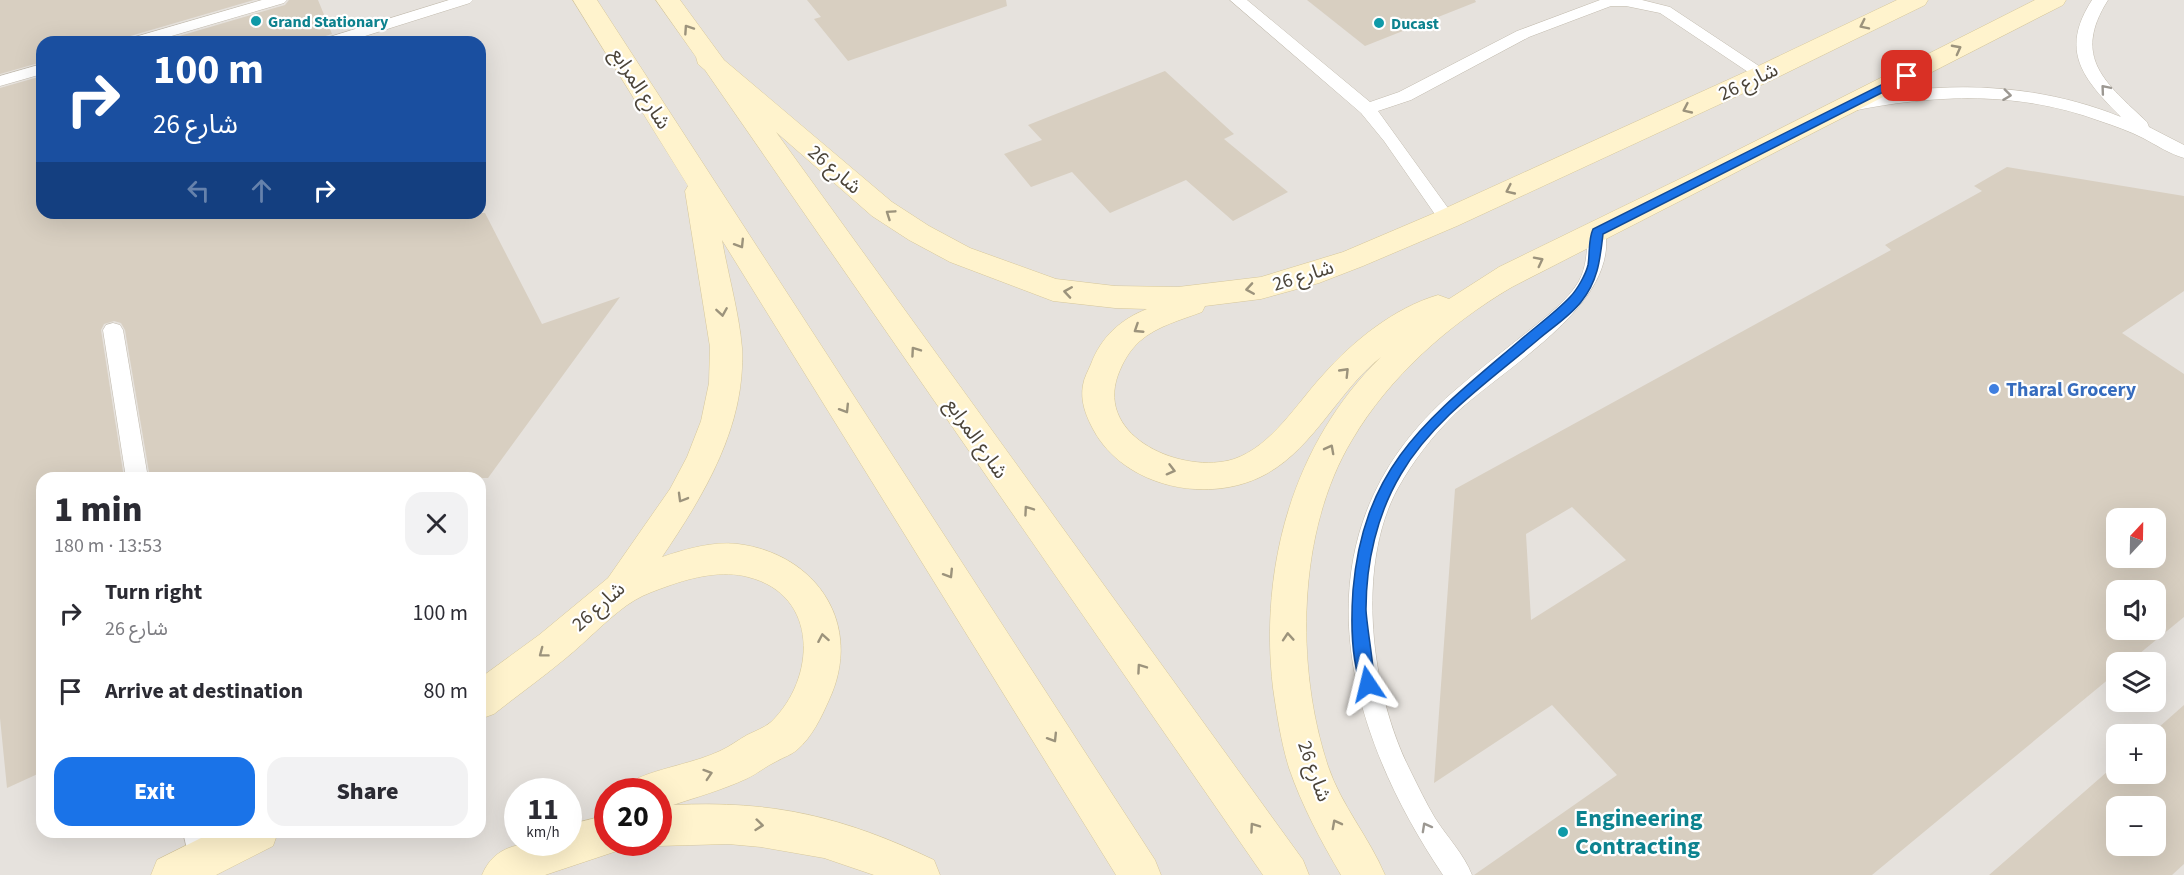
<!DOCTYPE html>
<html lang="en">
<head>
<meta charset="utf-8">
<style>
  body { margin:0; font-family:"Source Sans 3","Noto Sans Arabic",sans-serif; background:#f2f2f3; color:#2b2b33; height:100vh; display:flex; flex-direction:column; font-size:22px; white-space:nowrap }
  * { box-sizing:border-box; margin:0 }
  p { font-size:20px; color:#7c7c81 }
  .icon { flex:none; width:33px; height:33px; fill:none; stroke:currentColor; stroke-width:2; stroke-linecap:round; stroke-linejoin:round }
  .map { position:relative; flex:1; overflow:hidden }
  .side { position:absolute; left:36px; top:472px; width:450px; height:366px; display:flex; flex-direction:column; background:#fff; border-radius:18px; box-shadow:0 6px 24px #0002 }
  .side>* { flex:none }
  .hud { position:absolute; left:36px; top:36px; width:450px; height:183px; border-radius:18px; box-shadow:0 6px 24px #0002; background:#1a4fa0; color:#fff; overflow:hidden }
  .needle { width:39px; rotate:22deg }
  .buttons { position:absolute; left:2106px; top:508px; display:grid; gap:12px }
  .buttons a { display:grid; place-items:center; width:60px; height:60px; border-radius:12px; background:#fff; box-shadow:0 6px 24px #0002; font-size:30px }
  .speed { position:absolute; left:504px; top:778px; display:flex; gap:12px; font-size:30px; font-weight:700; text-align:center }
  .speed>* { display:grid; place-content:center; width:78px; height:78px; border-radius:50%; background:#fff; box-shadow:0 6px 24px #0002; line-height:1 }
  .speed small { font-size:15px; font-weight:400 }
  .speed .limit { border:9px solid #d22; background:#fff; color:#111 }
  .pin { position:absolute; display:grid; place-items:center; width:51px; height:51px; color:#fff; margin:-26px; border-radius:12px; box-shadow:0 3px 9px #0006 }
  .me { position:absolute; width:66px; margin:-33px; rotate:350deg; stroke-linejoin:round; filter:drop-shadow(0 0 4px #0008) }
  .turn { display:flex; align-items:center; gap:21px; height:126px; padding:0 18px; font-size:27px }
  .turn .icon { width:78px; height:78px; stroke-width:2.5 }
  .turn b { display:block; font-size:42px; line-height:51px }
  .lanes { display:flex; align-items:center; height:57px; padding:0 18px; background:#0003; justify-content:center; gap:30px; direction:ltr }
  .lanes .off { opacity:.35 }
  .round { display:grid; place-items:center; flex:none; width:63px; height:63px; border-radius:18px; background:#f2f2f3 }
  .overview { display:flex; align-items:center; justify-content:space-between; height:102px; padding:0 18px }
  h1 { font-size:36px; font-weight:800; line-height:45px }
  .primary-button { display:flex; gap:12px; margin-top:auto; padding:12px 18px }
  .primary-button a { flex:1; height:69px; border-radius:18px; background:#1a73e8; color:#fff; font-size:24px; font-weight:800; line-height:69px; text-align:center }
  .primary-button a+a { background:#f2f2f3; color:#2b2b33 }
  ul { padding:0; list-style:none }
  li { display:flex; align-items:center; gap:18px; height:78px; padding:0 18px }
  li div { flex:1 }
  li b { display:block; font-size:22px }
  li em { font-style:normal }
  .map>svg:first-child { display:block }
  .industrial { fill:#e6e2dd; fill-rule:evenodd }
  .building { fill:#d8cfc1; fill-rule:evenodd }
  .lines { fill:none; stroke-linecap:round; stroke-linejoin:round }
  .lane-casing { stroke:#c2bbae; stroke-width:1 }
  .secondary-casing { stroke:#d6c79b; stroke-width:1 }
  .lane { fill:#fff; fill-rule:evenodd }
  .secondary { fill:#fff3cd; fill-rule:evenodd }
  .oneway { stroke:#9c937c }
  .oneway2 { stroke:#9c9892 }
  .route { fill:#1a73e8; stroke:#114b97; stroke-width:1.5 }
  .culture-dot { fill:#0f9aa8; stroke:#fff; stroke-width:2 }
  .shop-dot { fill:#3f7fe0; stroke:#fff; stroke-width:2 }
  .labels { text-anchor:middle; stroke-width:4.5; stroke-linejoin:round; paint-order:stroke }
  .far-culture-label { font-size:16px; font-weight:bold; fill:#0d838f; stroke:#fff; text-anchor:start }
  .street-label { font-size:20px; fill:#4b4439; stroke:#fff }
  .shop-label { font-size:20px; font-weight:bold; fill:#366cbe; stroke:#fff; text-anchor:start }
  .near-culture-label { font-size:24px; font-weight:bold; fill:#0d838f; stroke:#fff; text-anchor:start }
</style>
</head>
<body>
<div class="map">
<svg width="2184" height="875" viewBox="0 0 2184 875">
  <rect width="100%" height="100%" fill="#f6f3ec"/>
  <path class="industrial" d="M 0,0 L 2184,0 L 2184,875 L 0,875 ZM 42,42 L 480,42 L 480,213 L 42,213 ZM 42,478 L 480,478 L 480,832 L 42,832 ZM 2116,519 L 2156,519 L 2156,558 L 2116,558 ZM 2116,591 L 2156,591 L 2156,630 L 2116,630 ZM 2116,663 L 2156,663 L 2156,702 L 2116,702 ZM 2116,735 L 2156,735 L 2156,774 L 2116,774 ZM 518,792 L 568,792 L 568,843 L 518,843 ZM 608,792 L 658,792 L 658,843 L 608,843 ZM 2116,807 L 2156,807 L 2156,846 L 2116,846 Z"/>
  <g class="building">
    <path d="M 0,0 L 254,0 L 127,37 L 124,42 L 42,42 L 42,62 L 0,74 Z"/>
    <path d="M 289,0 L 318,0 L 332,34 L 322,37 L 319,42 L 159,42 L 285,5 Z"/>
    <path d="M 807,0 L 1006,0 L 1007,6 L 848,61 L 814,19 L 821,17 Z"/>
    <path d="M 1307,0 L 1475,0 L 1476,2 L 1365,46 Z"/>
    <path d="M 1165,71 L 1234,134 L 1224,139 L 1288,192 L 1233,221 L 1186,180 L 1110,213 L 1072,172 L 1031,187 L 1004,154 L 1042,140 L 1028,125 Z"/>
    <path d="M 42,76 L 42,213 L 485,213 L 542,324 L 620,297 L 488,478 L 150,478 L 125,330 L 121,323 L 114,321 L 104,324 L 101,330 L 124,478 L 42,478 L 42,772 L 7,788 L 0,718 L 0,88 Z"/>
    <path d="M 2007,167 L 2184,196 L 2184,291 L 2122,333 L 2184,374 L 2184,617 L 2128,663 L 2116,663 L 2116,673 L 1872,875 L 1474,875 L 1617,775 L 1552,705 L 1434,783 L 1455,489 L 1891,250 L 1885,245 L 1982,191 L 1974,186 ZM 1572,507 L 1626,560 L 1531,620 L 1526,534 ZM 2116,519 L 2156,519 L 2156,558 L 2116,558 ZM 2116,591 L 2156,591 L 2156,630 L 2116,630 Z"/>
    <path d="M 2184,705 L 2184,864 L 2172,875 L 1989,875 L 2116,764 L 2116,774 L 2156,774 L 2156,735 L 2150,735 ZM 2116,807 L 2156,807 L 2156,846 L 2116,846 Z"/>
  </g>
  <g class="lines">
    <defs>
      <g id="lane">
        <path d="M 262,0 L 287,0 L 284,3 L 151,42 L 126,42 L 128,39 Z"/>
        <path d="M 449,0 L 473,0 L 470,3 L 346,42 L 321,42 L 323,39 Z"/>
        <path d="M 1230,0 L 1247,0 L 1370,102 L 1399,92 L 1517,31 L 1600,0 L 1642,0 L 1670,7 L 1771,74 L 1763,79 L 1757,78 L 1660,13 L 1626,6 L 1611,6 L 1529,37 L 1411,100 L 1378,111 L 1453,215 L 1456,219 L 1453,223 L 1447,225 L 1441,223 L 1384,141 L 1361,113 Z"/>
        <path d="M 2092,0 L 2108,0 C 2071,58 2106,83 2147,122 L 2149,127 L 2184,145 L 2184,158 C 2170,154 2156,145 2143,138 C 2129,131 2115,126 2100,121 C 2020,91 1935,94 1852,111 L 1846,110 L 1844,106 L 1846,102 C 1936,79 2035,82 2121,117 C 2083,79 2059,51 2092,0 Z"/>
        <path d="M 42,64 L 42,74 L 0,86 L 0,76 Z"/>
        <path d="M 1597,226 L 1603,227 C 1607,234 1606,242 1606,249 C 1600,315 1502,370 1456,413 C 1433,435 1413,461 1398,488 C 1355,566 1371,693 1410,770 C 1418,786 1426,803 1435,818 C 1447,837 1464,854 1472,875 L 1443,875 C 1338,719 1294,530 1453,392 C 1478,370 1505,350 1531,329 C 1548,315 1568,300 1579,281 C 1587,266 1587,248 1588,232 L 1591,227 Z"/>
        <path d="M 113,323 L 120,325 L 123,330 L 148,478 L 126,478 L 103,330 L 106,325 Z"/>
        <path d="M 183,832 L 209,832 L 214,861 L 210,870 L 201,874 L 192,870 Z"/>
      </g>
      <g id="secondary">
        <path d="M 573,0 L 597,0 L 1155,860 L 1161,875 L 1116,875 L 722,240 C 728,275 739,312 742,348 C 746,426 704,495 662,557 C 686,549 713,541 738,544 C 817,554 864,625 829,700 C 821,718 812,737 797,750 C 791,755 784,757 777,761 C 766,766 757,774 746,779 C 722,790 697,797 673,805 C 773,800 844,817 934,860 L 940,875 L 874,875 L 824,858 L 761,847 L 728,844 L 658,846 L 650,843 L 658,843 L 658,792 L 632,792 L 638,778 C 664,767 694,763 720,751 C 729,747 738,740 747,735 C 755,731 764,728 771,722 C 816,679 820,595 748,577 C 723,570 693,577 668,586 C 657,590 645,594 635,600 C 614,612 586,642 566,658 C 542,678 518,695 494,714 L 480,719 L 480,678 L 539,635 L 608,578 L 670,489 L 687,457 L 701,421 L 709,383 L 710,347 L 685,191 L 688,186 Z"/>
        <path d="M 656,0 L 680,0 L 724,60 L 892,202 L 929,226 L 970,248 L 1056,279 L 1115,286 L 1178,287 L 1261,277 L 1343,252 L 1437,212 L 1754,68 L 1897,0 L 1928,0 L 1925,5 L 1772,80 L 1457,226 L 1363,266 L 1319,283 L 1261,299 L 1205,306 L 1202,312 C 1181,320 1157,326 1140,341 C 1129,351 1123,362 1118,375 C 1095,438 1184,475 1234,459 C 1272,446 1297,403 1323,375 C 1353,341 1394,308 1438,295 L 1449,299 L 1499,267 L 1698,170 L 2035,0 L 2066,0 L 2063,5 L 1512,287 C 1449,324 1389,377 1352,440 C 1297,531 1295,667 1328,766 C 1341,805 1369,837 1385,875 L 1341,875 C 1321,841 1302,806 1289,768 C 1281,742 1277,715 1273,688 C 1259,567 1293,443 1381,357 C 1339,390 1315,446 1268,473 C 1211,506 1124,488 1093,429 C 1086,416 1080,401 1083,385 C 1084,378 1088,371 1091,364 C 1101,337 1121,319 1147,309 L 1115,308 L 1053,301 L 950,262 L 909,240 L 872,216 L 776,132 L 1303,860 L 1309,875 L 1263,875 L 705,70 L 698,64 L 696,57 Z"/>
        <path d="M 608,815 L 608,843 L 625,843 L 623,849 L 545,875 L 482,875 C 497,838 535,843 568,843 L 568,825 Z"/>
        <path d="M 213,832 L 278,832 L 273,846 L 216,875 L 151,875 L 157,860 Z"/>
      </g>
    </defs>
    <use href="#lane" class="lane-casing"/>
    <use href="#secondary" class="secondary-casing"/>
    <use href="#lane" class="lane"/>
    <use href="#secondary" class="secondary"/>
  </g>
  <defs><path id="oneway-chevron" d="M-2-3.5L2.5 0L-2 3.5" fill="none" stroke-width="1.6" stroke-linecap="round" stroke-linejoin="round" transform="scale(1.5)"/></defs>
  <g class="oneway">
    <use href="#oneway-chevron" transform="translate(1864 25) rotate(154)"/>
    <use href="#oneway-chevron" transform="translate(688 29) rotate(-124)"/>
    <use href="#oneway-chevron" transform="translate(1957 49) rotate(-28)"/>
    <use href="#oneway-chevron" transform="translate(1687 109) rotate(155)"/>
    <use href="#oneway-chevron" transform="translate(1510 190) rotate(155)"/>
    <use href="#oneway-chevron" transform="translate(890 214) rotate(-146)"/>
    <use href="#oneway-chevron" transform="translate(740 244) rotate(58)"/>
    <use href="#oneway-chevron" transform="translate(1539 261) rotate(-27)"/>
    <use href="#oneway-chevron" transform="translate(1250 289) rotate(171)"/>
    <use href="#oneway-chevron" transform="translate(1068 292) rotate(-171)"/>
    <use href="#oneway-chevron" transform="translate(722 312) rotate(81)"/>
    <use href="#oneway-chevron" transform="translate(1138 329) rotate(147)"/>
    <use href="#oneway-chevron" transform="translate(915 351) rotate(-125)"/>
    <use href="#oneway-chevron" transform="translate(1345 372) rotate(-46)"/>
    <use href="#oneway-chevron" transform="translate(845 409) rotate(58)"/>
    <use href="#oneway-chevron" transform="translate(1330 449) rotate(-62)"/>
    <use href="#oneway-chevron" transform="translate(1171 470) rotate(15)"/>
    <use href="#oneway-chevron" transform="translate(682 498) rotate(120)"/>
    <use href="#oneway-chevron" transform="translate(1028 510) rotate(-125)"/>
    <use href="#oneway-chevron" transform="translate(949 574) rotate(58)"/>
    <use href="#oneway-chevron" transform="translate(1288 637) rotate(-94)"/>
    <use href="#oneway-chevron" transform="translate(823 638) rotate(-100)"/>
    <use href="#oneway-chevron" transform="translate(543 653) rotate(143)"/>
    <use href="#oneway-chevron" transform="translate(1141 668) rotate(-125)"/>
    <use href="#oneway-chevron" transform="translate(1053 738) rotate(58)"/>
    <use href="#oneway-chevron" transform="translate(708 774) rotate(-18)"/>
    <use href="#oneway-chevron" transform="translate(1336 824) rotate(-118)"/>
    <use href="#oneway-chevron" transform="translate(759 825) rotate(6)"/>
    <use href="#oneway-chevron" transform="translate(1254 827) rotate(-125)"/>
  </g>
  <g class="oneway2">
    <use href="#oneway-chevron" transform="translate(2105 89) rotate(-130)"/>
    <use href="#oneway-chevron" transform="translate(2007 95) rotate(7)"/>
    <use href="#oneway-chevron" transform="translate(1426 827) rotate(-119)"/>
  </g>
  <path class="route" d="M 1907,72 L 1911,73 L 1911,78 L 1603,234 C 1600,260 1598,281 1581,302 C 1570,316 1553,327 1540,338 C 1492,379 1433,419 1401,474 C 1377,514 1366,563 1366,609 C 1366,623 1377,683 1374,690 L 1368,692 L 1363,690 C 1351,663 1351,619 1353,590 C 1364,464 1429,418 1518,342 C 1535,327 1555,313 1570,297 C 1577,290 1586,274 1588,265 C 1590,254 1588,240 1593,229 Z"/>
  <g class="culture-dot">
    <circle cx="256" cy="21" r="6"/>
    <circle cx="1379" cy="23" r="6"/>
    <circle cx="1563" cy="832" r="6"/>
  </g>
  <circle class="shop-dot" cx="1994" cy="389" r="6"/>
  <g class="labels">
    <g class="far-culture-label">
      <text x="268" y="27">Grand Stationary</text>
      <text x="1391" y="29">Ducast</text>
    </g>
    <g class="street-label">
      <text transform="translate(1748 81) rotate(-25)" y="7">شارع 26</text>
      <text transform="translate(641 88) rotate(57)" y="7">شارع المرابع</text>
      <text transform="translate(835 169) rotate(41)" y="7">شارع 26</text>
      <text transform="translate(1303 275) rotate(-17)" y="7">شارع 26</text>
      <text transform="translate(977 438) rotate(55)" y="7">شارع المرابع</text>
      <text transform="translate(598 606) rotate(-42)" y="7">شارع 26</text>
      <text transform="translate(1315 771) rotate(70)" y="7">شارع 26</text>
    </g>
    <g class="shop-label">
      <text x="2006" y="396">Tharal Grocery</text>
    </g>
    <g class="near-culture-label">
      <text x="1575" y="826">Engineering<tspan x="1575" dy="28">Contracting</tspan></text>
    </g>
  </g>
</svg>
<div class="buttons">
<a><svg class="needle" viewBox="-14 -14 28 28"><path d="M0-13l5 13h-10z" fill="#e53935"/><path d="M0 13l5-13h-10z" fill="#7c7c81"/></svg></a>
<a><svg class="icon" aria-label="sound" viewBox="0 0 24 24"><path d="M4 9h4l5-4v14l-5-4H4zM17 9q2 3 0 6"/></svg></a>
<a><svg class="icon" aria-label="layers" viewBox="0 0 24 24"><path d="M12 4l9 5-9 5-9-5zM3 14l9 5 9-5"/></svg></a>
<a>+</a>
<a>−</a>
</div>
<div class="speed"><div>11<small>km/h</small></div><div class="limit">20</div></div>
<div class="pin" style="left:1907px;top:76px;background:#d93025"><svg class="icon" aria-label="arrive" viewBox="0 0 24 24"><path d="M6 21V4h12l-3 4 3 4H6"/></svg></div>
<svg class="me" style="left:1368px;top:684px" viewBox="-20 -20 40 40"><path d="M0-17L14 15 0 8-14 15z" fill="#1a73e8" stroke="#fff" stroke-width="4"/></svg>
<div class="hud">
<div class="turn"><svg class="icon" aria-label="right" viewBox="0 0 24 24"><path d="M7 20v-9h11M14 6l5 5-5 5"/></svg><div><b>100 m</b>شارع 26</div></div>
<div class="lanes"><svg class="icon off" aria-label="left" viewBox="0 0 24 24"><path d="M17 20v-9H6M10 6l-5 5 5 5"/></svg><svg class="icon off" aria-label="ahead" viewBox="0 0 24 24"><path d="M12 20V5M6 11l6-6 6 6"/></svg><svg class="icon" aria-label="right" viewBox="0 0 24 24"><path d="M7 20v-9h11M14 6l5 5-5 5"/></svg></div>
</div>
<section class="side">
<div class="overview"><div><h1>1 min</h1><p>180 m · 13:53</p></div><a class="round"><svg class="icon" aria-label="close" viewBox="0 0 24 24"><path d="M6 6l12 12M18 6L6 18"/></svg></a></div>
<ul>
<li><svg class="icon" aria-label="right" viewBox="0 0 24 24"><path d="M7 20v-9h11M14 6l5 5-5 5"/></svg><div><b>Turn right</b><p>شارع 26</p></div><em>100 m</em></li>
<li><svg class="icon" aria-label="arrive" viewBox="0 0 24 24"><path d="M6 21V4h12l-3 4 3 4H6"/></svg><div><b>Arrive at destination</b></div><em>80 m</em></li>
</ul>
<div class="primary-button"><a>Exit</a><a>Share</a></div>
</section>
</div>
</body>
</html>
